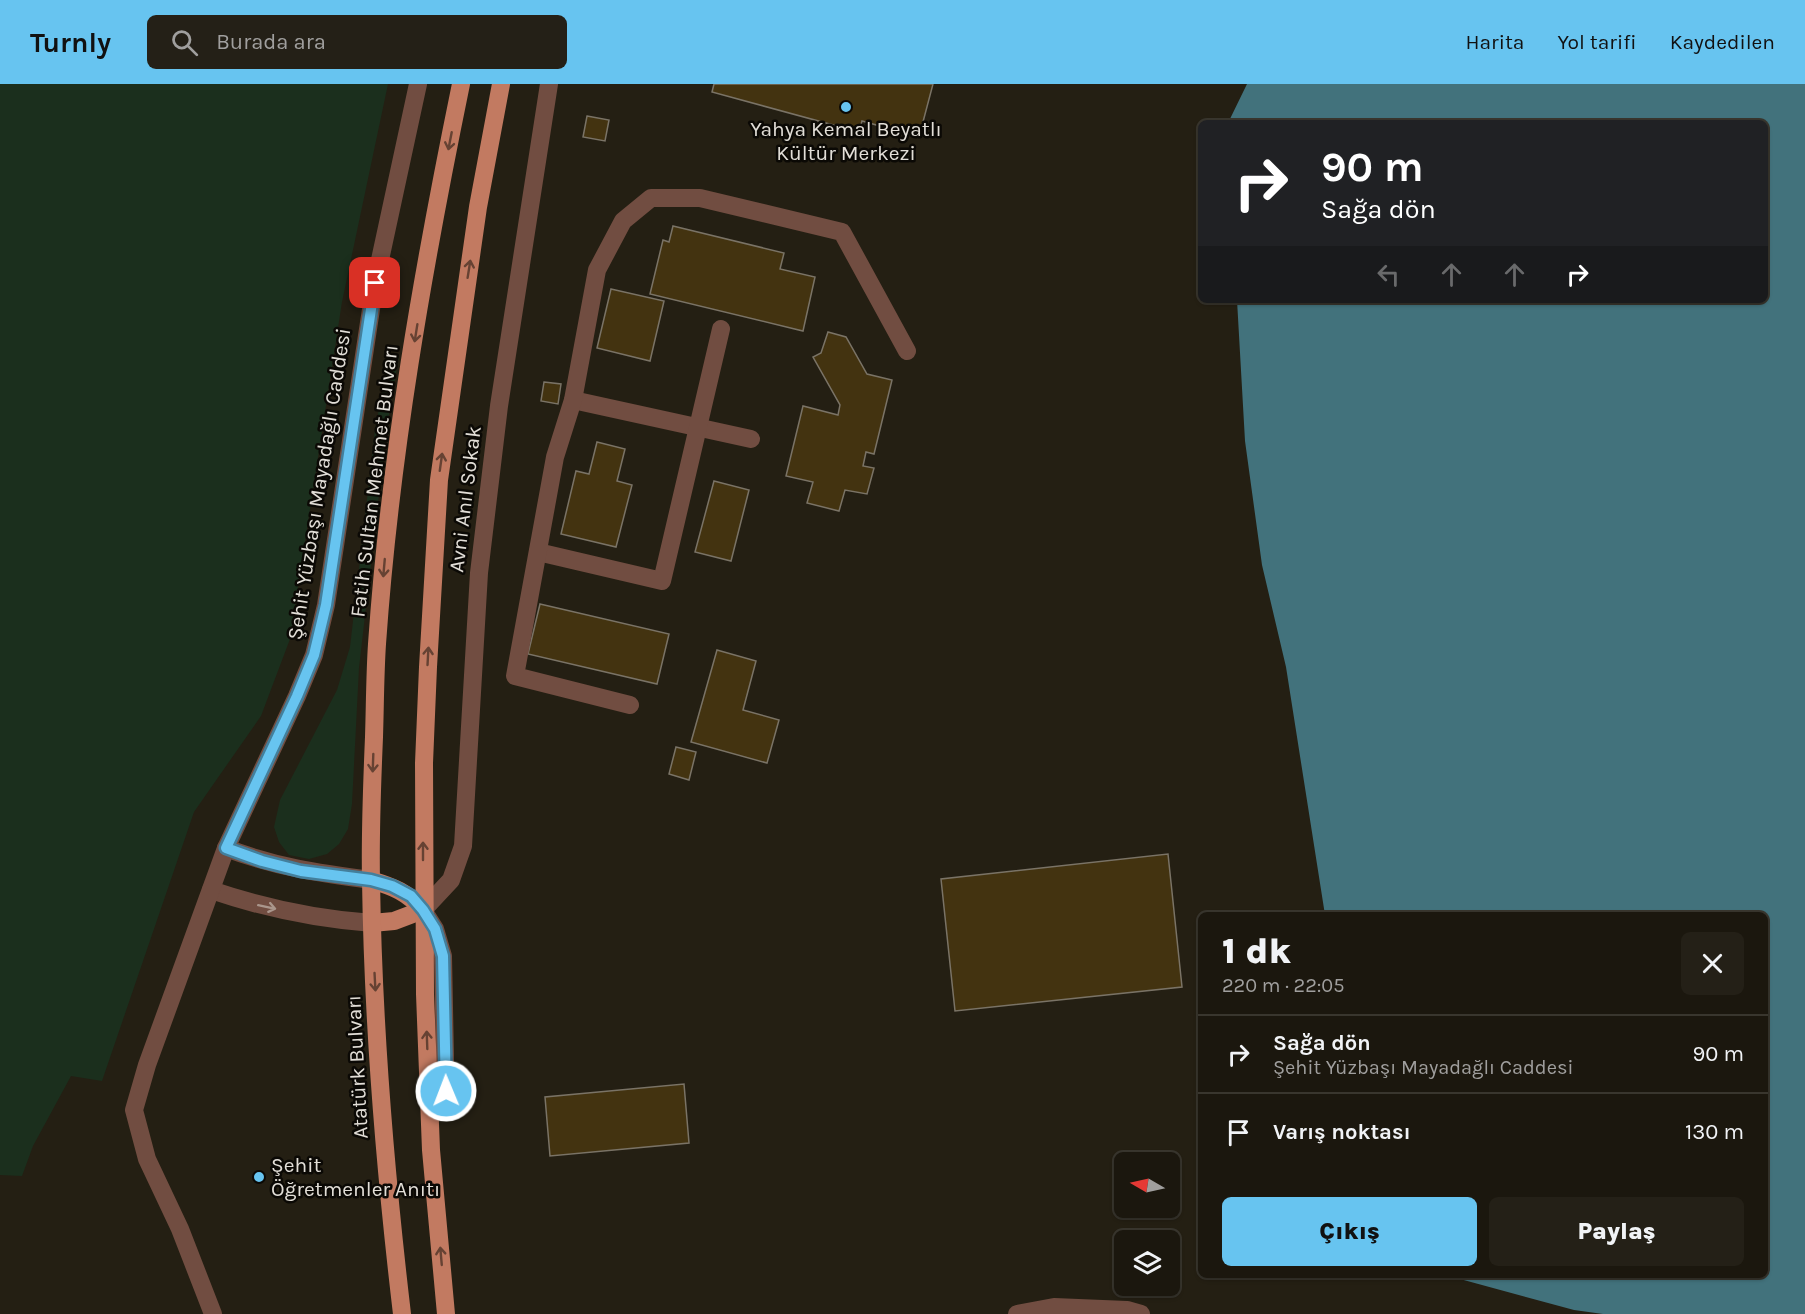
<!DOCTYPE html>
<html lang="tr">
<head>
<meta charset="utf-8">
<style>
  body { margin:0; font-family:Karla,sans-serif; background:#242017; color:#f1f3f6; height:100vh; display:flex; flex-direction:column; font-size:22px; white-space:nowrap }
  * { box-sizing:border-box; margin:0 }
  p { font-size:20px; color:#a09f9e }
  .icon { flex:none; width:33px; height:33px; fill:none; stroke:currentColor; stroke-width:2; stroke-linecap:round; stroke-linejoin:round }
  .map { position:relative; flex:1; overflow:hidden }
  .panel { position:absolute; left:1198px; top:828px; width:570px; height:366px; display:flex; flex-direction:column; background:#1b170e; border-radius:9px; box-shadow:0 2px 4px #0004,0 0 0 2px #39362e }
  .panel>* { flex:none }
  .banner { position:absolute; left:1198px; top:36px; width:570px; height:183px; border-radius:9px; box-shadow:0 2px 4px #0004,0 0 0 2px #39362e; background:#202124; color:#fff; overflow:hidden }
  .needle { width:39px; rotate:279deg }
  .tools { position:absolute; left:1114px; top:1068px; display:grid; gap:12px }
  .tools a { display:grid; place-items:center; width:66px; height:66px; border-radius:9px; background:#1b170e; box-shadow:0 2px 4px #0004,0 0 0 2px #39362e; font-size:30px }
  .pin { position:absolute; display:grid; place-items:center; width:51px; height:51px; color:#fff; margin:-26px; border-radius:12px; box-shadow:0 3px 9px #0006 }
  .me { position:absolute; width:66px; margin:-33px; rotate:359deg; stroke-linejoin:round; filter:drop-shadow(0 0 4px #0008) }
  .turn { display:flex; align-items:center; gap:21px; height:126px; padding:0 24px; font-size:27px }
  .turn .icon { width:78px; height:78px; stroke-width:2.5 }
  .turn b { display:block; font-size:42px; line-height:51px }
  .lanes { display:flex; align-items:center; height:57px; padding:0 24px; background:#0003; justify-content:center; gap:30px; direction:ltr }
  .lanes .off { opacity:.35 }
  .round { display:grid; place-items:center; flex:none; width:63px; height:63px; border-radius:9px; background:#242017 }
  .summary { display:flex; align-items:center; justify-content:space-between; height:102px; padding:0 24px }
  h1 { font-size:36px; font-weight:800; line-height:45px }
  .action { display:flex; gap:12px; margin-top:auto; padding:12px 24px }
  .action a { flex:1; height:69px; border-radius:9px; background:#67c4f0; color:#111; font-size:24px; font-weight:800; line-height:69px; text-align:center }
  .action a+a { background:#242017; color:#f1f3f6 }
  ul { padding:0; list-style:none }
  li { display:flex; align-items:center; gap:18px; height:78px; padding:0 24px; border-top:2px solid #39362e }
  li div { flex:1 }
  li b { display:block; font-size:22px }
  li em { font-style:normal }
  header { display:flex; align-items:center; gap:36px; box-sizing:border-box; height:84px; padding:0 30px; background:#67c4f0; color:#111 }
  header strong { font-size:28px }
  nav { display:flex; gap:33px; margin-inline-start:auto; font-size:21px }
  .search { width:420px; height:54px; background:#242017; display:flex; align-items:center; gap:15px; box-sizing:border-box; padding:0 21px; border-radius:9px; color:#a09f9e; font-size:22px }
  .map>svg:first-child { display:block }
  .green { fill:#1b2f1d }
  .water { fill:#42727c }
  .building { fill:#433310; stroke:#7a7366; stroke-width:1.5 }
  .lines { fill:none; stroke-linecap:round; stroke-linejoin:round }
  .minor { stroke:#714d41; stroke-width:18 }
  .major { stroke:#c27a61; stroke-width:18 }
  .oneway { stroke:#664233 }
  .oneway2 { stroke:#aa968c }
  .route-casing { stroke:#437f9c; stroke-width:15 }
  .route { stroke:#67c4f0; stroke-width:10 }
  .poi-dot { fill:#67c4f0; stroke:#0b0905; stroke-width:2 }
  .labels { text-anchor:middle; stroke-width:5; stroke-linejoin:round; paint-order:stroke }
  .poi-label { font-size:21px; fill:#e2ded7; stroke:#0b0905 }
  .street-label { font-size:21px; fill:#e2ded7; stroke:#0b0905 }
</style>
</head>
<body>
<header>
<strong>Turnly</strong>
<div class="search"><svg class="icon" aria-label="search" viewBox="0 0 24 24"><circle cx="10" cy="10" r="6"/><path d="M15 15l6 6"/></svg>Burada ara</div>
<nav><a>Harita</a><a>Yol tarifi</a><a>Kaydedilen</a></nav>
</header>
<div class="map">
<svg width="1805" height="1230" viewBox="0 0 1805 1230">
  <rect width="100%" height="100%" fill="#241f13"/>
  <g class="green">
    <path d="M 0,0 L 388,0 L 342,218 L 290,555 L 261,632 L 194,728 L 102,997 L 71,992 L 33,1062 L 22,1092 L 0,1091 Z"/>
    <path d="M 389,271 L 399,272 L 386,349 L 359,584 L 352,720 L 348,745 L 339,760 L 327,770 L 309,775 L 289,771 L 279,758 L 274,743 L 280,716 L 337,606 L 350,563 L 375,346 Z"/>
  </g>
  <path class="water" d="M 1247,0 L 1805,0 L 1805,1230 L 1603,1230 L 1574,1226 L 1460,1195 L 1457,1191 L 1766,1191 L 1766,831 L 1325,831 L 1286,583 L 1262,481 L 1245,357 L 1237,216 L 1766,216 L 1766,39 L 1228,39 Z"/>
  <g class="building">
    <path d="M 714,0 L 933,0 L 919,53 L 862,37 L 859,48 L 712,8 Z"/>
    <path d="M 587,32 L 609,36 L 605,57 L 583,53 Z"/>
    <path d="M 673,142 L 784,169 L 780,185 L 815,193 L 803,247 L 650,210 L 663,156 L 669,158 Z"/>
    <path d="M 611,205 L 664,217 L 650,277 L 597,264 Z"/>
    <path d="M 828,248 L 846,253 L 867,290 L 892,296 L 874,370 L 866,368 L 863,382 L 874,384 L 867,410 L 845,406 L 839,427 L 807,419 L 813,398 L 786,392 L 803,322 L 838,331 L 840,321 L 813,273 L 821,269 Z"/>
    <path d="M 544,298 L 561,300 L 558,320 L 541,317 Z"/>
    <path d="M 597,358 L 625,365 L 617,397 L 632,401 L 616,463 L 561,450 L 576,387 L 589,390 Z"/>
    <path d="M 714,397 L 749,406 L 731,477 L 695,468 Z"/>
    <path d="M 540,520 L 669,550 L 657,600 L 528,570 Z"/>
    <path d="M 717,566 L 756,577 L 743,626 L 779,636 L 767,679 L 691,658 Z"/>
    <path d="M 676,663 L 696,668 L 689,696 L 669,690 Z"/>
    <path d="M 1168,770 L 1182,903 L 955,927 L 941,795 Z"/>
    <path d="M 684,1000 L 689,1059 L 550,1072 L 545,1013 Z"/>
  </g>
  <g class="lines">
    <g class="minor">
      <path d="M 573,316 L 751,355"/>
      <path d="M 538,468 L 662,497 L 721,245"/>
      <path d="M 630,621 L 515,592 L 555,373 L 573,316 L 597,186 L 623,137 L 651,114 L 700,114 L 842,148 L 907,267"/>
      <path d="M 226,764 C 276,783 318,789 371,796"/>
      <path d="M 211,806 C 264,824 316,835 372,839"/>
      <path d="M 446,1027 L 443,872 L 435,845 L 423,826 L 451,796 L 463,762 L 479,489 L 499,322 L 549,0"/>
      <path d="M 213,1230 L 180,1145 L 147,1075 L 134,1026 L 147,981 L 226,764 L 297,612 L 314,571 L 326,521 L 375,199 L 418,0"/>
      <path d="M 1017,1230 L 1054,1223 L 1127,1226 L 1141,1230"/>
    </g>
    <g class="major">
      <path d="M 371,796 C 394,803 407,808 423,826"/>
      <path d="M 372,839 L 394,837 L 423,826"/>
      <path d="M 402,1230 C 385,1086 373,941 371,796 C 370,748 372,700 374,653 C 375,622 375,590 377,560 C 390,372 423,185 461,0"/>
      <path d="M 446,1230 L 431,1066 L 425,910 L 424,679 L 428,583 L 439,396 L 478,123 L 501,0"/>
    </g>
  </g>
  <defs><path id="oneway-shaft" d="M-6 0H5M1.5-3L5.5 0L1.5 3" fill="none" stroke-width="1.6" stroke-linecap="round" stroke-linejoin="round" transform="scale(1.5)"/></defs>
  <g class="oneway">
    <use href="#oneway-shaft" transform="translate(450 57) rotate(101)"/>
    <use href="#oneway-shaft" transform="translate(469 185) rotate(-81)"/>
    <use href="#oneway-shaft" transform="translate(416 249) rotate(99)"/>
    <use href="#oneway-shaft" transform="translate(441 378) rotate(-82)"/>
    <use href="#oneway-shaft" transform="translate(384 484) rotate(95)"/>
    <use href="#oneway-shaft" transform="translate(428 572) rotate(-87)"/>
    <use href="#oneway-shaft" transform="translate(373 679) rotate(92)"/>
    <use href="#oneway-shaft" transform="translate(423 767) rotate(-90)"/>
    <use href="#oneway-shaft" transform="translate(375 898) rotate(87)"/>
    <use href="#oneway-shaft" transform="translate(427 956) rotate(-92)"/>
    <use href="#oneway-shaft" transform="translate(441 1172) rotate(-95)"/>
  </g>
  <use class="oneway2" href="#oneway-shaft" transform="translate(267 823) rotate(12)"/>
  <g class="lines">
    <defs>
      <path id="route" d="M 375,199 L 326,521 L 314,571 L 297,612 L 226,764 L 262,777 L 301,787 L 371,796 L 392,802 L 411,812 L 423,826 L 435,845 L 443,872 L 446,1007"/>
    </defs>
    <use href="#route" class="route-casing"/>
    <use href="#route" class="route"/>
  </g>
  <g class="poi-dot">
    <circle cx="846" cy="23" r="6"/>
    <circle cx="259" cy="1093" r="6"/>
  </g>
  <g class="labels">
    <g class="poi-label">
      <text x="846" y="52">Yahya Kemal Beyatlı<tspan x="846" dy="24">Kültür Merkezi</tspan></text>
      <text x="271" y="1088" text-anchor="start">Şehit<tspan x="271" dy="24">Öğretmenler Anıtı</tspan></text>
    </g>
    <g class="street-label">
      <text transform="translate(374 397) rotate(-83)" y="7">Fatih Sultan Mehmet Bulvarı</text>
      <text transform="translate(319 400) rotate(-81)" y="7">Şehit Yüzbaşı Mayadağlı Caddesi</text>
      <text transform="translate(465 415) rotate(-83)" y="7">Avni Anıl Sokak</text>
      <text transform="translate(357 983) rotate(-93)" y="7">Atatürk Bulvarı</text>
    </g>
  </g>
</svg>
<div class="tools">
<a><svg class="needle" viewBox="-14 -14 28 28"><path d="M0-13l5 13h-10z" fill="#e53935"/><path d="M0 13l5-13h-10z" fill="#a09f9e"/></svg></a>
<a><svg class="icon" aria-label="layers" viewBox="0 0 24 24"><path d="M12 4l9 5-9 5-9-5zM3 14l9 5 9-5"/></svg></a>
</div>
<div class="pin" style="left:375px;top:199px;background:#d93025"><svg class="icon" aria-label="arrive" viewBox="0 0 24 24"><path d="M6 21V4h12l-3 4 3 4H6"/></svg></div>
<svg class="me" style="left:446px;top:1007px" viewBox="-20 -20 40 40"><circle r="17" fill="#67c4f0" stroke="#fff" stroke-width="3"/><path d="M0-11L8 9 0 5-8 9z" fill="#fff"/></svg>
<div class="banner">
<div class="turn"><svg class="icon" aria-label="right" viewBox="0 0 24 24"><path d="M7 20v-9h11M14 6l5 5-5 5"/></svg><div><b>90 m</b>Sağa dön</div></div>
<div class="lanes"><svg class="icon off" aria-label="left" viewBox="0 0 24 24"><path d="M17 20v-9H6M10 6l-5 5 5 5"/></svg><svg class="icon off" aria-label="ahead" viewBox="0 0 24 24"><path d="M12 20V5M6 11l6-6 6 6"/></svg><svg class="icon off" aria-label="ahead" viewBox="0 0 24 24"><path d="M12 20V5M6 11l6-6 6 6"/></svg><svg class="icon" aria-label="right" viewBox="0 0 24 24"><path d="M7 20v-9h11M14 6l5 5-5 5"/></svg></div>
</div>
<section class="panel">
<div class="summary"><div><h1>1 dk</h1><p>220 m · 22:05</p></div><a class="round"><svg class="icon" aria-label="close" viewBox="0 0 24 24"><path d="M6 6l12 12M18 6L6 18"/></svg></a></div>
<ul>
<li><svg class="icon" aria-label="right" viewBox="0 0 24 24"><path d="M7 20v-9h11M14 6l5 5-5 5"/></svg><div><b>Sağa dön</b><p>Şehit Yüzbaşı Mayadağlı Caddesi</p></div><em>90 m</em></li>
<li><svg class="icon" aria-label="arrive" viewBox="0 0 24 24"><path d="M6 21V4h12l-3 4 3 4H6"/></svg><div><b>Varış noktası</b></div><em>130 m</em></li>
</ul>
<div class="action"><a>Çıkış</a><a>Paylaş</a></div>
</section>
</div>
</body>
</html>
